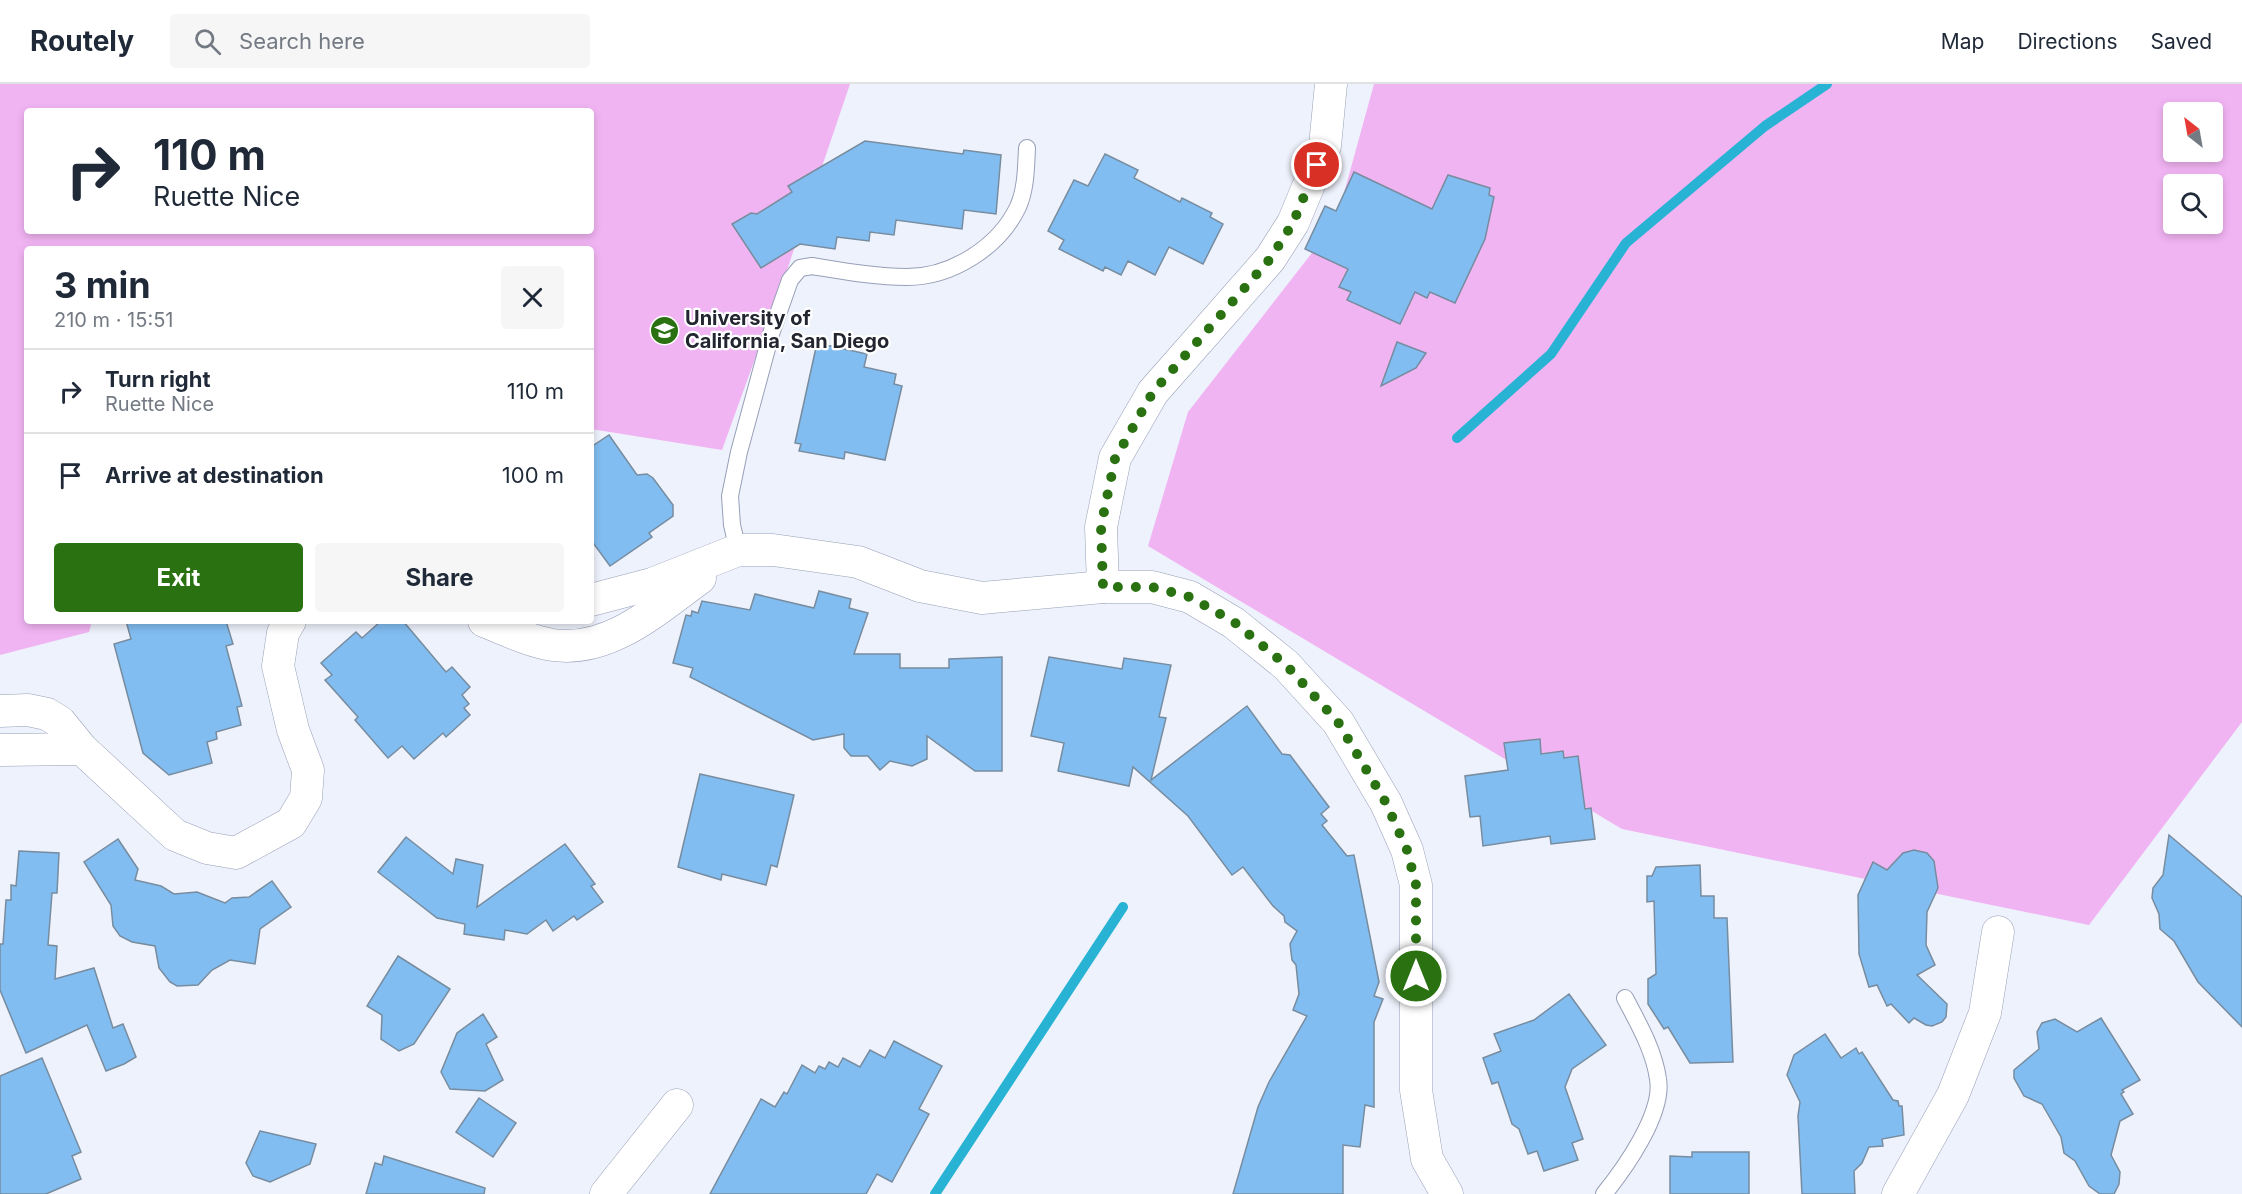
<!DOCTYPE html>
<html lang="en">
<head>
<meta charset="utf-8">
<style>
  body { margin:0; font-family:Inter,sans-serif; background:#f6f6f7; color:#1f2937; height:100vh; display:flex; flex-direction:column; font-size:22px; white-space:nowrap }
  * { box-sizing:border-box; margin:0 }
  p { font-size:20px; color:#747a83 }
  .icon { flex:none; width:33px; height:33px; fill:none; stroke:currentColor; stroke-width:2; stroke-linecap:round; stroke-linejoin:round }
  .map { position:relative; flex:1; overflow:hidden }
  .details { position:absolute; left:24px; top:162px; width:570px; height:378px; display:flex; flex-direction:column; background:#fff; border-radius:6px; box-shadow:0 3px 9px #0003 }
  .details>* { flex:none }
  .top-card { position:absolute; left:24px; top:24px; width:570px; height:126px; border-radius:6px; box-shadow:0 3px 9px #0003; background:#fff; color:#1f2937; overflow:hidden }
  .needle { width:39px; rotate:329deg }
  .controls { position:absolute; left:2163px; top:18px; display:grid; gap:12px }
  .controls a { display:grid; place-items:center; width:60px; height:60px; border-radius:6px; background:#fff; box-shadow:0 3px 9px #0003; font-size:30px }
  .pin { position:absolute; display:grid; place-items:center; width:51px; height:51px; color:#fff; margin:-26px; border:3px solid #fff; border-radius:50%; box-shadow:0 2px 6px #0007 }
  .me { position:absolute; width:66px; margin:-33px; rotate:0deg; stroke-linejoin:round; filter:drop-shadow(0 0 4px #0008) }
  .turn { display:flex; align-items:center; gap:21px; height:126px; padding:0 30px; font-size:27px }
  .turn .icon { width:78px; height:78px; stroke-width:2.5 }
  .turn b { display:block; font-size:42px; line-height:51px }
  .round { display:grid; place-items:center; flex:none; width:63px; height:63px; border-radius:6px; background:#f6f6f7 }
  .headline { display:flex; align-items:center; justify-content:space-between; height:102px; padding:0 30px }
  h1 { font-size:36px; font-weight:700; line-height:45px }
  .cta { display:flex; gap:12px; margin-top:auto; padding:12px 30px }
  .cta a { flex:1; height:69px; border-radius:6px; background:#2a7111; color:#fff; font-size:24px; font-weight:700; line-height:69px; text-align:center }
  .cta a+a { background:#f6f6f7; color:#1f2937 }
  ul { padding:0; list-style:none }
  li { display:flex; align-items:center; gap:18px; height:84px; padding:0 30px; border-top:2px solid #e0e1e3 }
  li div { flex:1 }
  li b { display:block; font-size:22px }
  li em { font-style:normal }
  header { display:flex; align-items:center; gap:36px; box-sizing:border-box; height:84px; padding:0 30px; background:#fff; border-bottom:2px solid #e0e1e3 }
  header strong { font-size:28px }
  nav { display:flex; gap:33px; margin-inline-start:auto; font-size:21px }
  .search { width:420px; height:54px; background:#f6f6f7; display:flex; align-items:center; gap:15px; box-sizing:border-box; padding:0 21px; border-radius:6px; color:#747a83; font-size:22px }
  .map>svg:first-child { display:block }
  .green { fill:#f1b4f3; fill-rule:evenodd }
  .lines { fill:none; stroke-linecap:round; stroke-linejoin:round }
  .stream { stroke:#28b3d5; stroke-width:10 }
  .building { fill:#82bdf1; stroke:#778c9f; stroke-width:1.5 }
  .service-casing { stroke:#979fb8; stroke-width:18 }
  .minor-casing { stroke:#979fb8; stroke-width:33 }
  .service { stroke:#fff; stroke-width:16 }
  .minor { stroke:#fff; stroke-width:32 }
  .route { stroke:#2a7111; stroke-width:10; stroke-dasharray:0 18 }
  .labels { text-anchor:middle; stroke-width:4.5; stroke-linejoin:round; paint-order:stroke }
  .poi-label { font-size:20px; font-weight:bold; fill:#232630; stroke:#fff; text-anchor:start }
</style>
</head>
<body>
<header>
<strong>Routely</strong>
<div class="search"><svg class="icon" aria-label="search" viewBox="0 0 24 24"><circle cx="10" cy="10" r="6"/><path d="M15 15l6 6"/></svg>Search here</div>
<nav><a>Map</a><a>Directions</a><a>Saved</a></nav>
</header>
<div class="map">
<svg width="2242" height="1110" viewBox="0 0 2242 1110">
  <rect width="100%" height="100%" fill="#eef2fc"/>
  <g class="green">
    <path d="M 0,0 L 850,0 L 786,189 L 722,366 L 591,345 L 591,165 L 27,165 L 27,537 L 92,537 L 89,548 L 0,571 ZM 27,27 L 591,27 L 591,147 L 27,147 Z"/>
    <path d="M 1374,0 L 2242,0 L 2242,638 L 2089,841 L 1622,745 L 1148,462 L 1188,328 L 1336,138 ZM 2174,28 L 2212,28 L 2212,68 L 2174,68 ZM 2174,100 L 2212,100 L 2212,140 L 2174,140 Z"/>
  </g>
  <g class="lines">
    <g class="stream">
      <path d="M 1457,354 L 1551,270 L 1626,159 L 1765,42 L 1827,0"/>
      <path d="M 935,1110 L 1123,823"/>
    </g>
  </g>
  <g class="building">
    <path d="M 865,57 L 963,70 L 964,66 L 1001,71 L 996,130 L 964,126 L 962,145 L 896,136 L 894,151 L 870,148 L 869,157 L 837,153 L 835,165 L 800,160 L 761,184 L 732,140 L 751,129 L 757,130 L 792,108 L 788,102 Z"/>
    <path d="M 1105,70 L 1138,86 L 1134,94 L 1180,118 L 1182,114 L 1212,129 L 1210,133 L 1223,140 L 1203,180 L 1169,163 L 1155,191 L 1128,177 L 1121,191 L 1105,183 L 1103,187 L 1059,165 L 1064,156 L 1048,147 L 1074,96 L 1088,102 Z"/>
    <path d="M 1354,88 L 1432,125 L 1448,91 L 1490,104 L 1489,111 L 1494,113 L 1485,155 L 1455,219 L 1430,208 L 1427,214 L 1415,208 L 1400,240 L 1347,216 L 1351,208 L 1339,203 L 1348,185 L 1305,165 L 1325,122 L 1336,127 Z"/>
    <path d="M 1397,258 L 1426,269 L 1416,284 L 1381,302 Z"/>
    <path d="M 817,259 L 867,270 L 864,283 L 896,290 L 894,300 L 902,302 L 885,376 L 845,368 L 844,375 L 799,367 L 801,360 L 795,359 Z"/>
    <path d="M 609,351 L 637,391 L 647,390 L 653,394 L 673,421 L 673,432 L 649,449 L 652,453 L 610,482 L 591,456 L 591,363 Z"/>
    <path d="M 819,507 L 851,515 L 849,524 L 868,529 L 854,570 L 900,570 L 900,584 L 949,584 L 949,575 L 1002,573 L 1002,687 L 975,687 L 927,652 L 927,675 L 912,682 L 890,677 L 880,686 L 868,672 L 851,672 L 844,664 L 844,650 L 813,656 L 690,593 L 693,584 L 673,579 L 686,531 L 691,532 L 692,527 L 698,529 L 702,517 L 750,526 L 755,510 L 814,524 Z"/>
    <path d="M 126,537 L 226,537 L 233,560 L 226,562 L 242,622 L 237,623 L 241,641 L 216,648 L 217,655 L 207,658 L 212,679 L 169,691 L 143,669 L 114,560 L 131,555 Z"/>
    <path d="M 381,537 L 403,537 L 446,588 L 452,583 L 470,603 L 462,611 L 469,620 L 464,624 L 470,631 L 446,653 L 443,649 L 414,675 L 402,662 L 388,674 L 355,636 L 358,633 L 325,596 L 332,591 L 321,579 L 356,548 L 362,554 Z"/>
    <path d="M 1049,573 L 1122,585 L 1124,574 L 1171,581 L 1159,633 L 1166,634 L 1151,696 L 1247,622 L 1282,670 L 1290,671 L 1329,723 L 1321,730 L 1327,737 L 1322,741 L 1347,772 L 1354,771 L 1379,898 L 1374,912 L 1383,915 L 1374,938 L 1374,1023 L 1365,1021 L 1360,1063 L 1343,1061 L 1343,1110 L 1233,1110 L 1258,1023 L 1269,998 L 1307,932 L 1293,926 L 1299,910 L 1296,881 L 1292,876 L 1290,860 L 1297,847 L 1285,838 L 1284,832 L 1273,822 L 1243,783 L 1232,791 L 1188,732 L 1133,683 L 1129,702 L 1058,687 L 1064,659 L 1031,652 Z"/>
    <path d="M 1540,655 L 1541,670 L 1563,667 L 1564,674 L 1578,672 L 1585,725 L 1591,724 L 1595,755 L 1551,760 L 1550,752 L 1483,762 L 1480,732 L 1470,733 L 1465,692 L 1508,686 L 1504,659 Z"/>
    <path d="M 700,690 L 794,711 L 777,783 L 771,781 L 766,801 L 722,790 L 721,796 L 678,783 Z"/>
    <path d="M 2169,751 L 2242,813 L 2242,943 L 2198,898 L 2174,857 L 2160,845 L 2159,830 L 2152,814 L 2153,804 L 2163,791 Z"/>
    <path d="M 406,753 L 453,790 L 456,775 L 483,781 L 477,823 L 565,760 L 595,800 L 591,802 L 603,818 L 577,836 L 574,832 L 553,847 L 546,836 L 527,850 L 505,846 L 504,856 L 464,850 L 465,840 L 437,834 L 378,788 Z"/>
    <path d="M 118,755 L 138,785 L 135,796 L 161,802 L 174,810 L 197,808 L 225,819 L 232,814 L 249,813 L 272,797 L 291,823 L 260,845 L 255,880 L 230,876 L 212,886 L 198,901 L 177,902 L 170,898 L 159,884 L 155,862 L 132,858 L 120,852 L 113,842 L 111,821 L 84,778 Z"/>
    <path d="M 1914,766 L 1927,769 L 1934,777 L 1938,804 L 1927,828 L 1926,861 L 1935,881 L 1917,891 L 1947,920 L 1946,933 L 1942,938 L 1932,942 L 1926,941 L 1914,934 L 1909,939 L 1891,920 L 1887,922 L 1877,901 L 1869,903 L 1859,870 L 1858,811 L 1873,778 L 1887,786 L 1903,769 Z"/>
    <path d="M 19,767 L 59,769 L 57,809 L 52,809 L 48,861 L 57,862 L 55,895 L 94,884 L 113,944 L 123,940 L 136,973 L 124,980 L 106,987 L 87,941 L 26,969 L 0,906 L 0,860 L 3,860 L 6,816 L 11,816 L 11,801 L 16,802 Z"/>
    <path d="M 1700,781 L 1701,812 L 1714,812 L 1714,834 L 1727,834 L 1733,978 L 1690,979 L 1668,943 L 1664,945 L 1648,920 L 1648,895 L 1656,890 L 1654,817 L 1647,818 L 1647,792 L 1652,792 L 1656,783 Z"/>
    <path d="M 398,872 L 450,905 L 414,960 L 399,967 L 381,955 L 382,931 L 367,922 Z"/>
    <path d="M 1569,910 L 1606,961 L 1572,985 L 1565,1003 L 1583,1055 L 1572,1059 L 1578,1076 L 1544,1087 L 1537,1067 L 1528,1070 L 1519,1045 L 1512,1040 L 1498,998 L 1492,1000 L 1483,974 L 1501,967 L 1494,950 L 1534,936 Z"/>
    <path d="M 483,930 L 497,953 L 486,960 L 503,996 L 485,1007 L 450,1005 L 441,988 L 457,949 Z"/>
    <path d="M 2101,934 L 2140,996 L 2122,1006 L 2124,1008 L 2121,1010 L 2133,1030 L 2120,1037 L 2111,1071 L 2120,1088 L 2119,1100 L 2114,1110 L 2100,1110 L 2089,1102 L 2075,1077 L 2064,1069 L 2061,1053 L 2042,1020 L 2024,1012 L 2014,994 L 2014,986 L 2039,965 L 2037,948 L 2042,939 L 2055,935 L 2077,948 Z"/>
    <path d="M 1825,950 L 1841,974 L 1856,964 L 1859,970 L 1862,968 L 1893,1016 L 1898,1017 L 1899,1022 L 1902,1022 L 1904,1051 L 1882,1055 L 1883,1062 L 1869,1063 L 1862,1079 L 1854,1087 L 1855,1110 L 1802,1110 L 1798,1032 L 1800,1018 L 1787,991 L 1794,971 Z"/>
    <path d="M 894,957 L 942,982 L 919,1025 L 929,1030 L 892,1098 L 877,1090 L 866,1110 L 710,1110 L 761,1015 L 775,1023 L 784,1008 L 787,1010 L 802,981 L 815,989 L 819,982 L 825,985 L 829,978 L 838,983 L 843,974 L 860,983 L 870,966 L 885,974 Z"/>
    <path d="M 42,974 L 81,1068 L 72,1072 L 81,1095 L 46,1110 L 0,1110 L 0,992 Z"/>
    <path d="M 479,1014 L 516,1039 L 493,1073 L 456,1048 Z"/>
    <path d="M 260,1047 L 316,1060 L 310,1080 L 270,1098 L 253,1092 L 246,1079 Z"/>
    <path d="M 1692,1068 L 1749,1068 L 1749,1110 L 1670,1110 L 1670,1072 L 1692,1073 Z"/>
    <path d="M 384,1072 L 485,1104 L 484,1110 L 366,1110 L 375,1079 L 382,1081 Z"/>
  </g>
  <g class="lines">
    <defs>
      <g id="service">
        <path d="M 738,466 L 732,441 L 730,412 L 739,368 L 771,250 L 790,196 L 800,184 L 812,182 C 843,187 876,193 907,193 C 952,193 999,163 1018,123 C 1026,105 1026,84 1027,64"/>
        <path d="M 1604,1110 C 1625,1084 1664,1029 1658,995 C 1654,966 1638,939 1625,914"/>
      </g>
      <g id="minor">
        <path d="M 1103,503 L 1101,443 L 1115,374 L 1153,308 L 1270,175 L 1293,139 L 1325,62 L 1331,0"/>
        <path d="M 591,516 L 652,500 L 738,466 L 773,466 L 858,478 L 920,502 L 982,514 L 1103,503 L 1152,503 L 1190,513 L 1234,539 L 1286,581 L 1338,638 L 1386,719 L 1407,766 L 1416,801 L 1416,1006 L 1427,1075 L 1447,1110"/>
        <path d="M 484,537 C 506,546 529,557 553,561 C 610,569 657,525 700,494"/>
        <path d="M 0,627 L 28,626 L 47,630 L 60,638 L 82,665 L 175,751 L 207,764 L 236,769 L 291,739 L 306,714 L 308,686 L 293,646 L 278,582 L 283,549 L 290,537"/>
        <path d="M 0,666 L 82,665"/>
        <path d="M 606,1110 L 677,1021"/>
        <path d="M 1898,1110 L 1953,1011 L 1985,929 L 1998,848"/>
      </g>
    </defs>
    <use href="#service" class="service-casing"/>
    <use href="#minor" class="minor-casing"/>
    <use href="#service" class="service"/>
    <use href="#minor" class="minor"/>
  </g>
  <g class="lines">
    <path class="route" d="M 1317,81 L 1293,139 L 1270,175 L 1153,308 L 1115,375 L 1101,442 L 1103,503 L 1152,503 L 1190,513 L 1234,538 L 1286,581 L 1338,638 L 1386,719 L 1407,766 L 1416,801 L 1416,892"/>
  </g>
  <defs>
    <symbol id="university-disc" viewBox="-11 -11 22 22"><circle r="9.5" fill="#2a7111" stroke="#fff"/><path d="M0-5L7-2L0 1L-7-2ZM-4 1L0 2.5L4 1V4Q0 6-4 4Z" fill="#fff"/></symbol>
  </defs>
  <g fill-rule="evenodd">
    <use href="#university-disc" x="648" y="230" width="33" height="33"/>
  </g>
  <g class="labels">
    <g class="poi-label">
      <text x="685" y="241">University of<tspan x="685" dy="23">California, San Diego</tspan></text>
    </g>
  </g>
</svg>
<div class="controls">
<a><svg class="needle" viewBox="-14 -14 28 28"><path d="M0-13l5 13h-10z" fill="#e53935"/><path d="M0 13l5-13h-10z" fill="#747a83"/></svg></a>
<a><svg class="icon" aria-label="search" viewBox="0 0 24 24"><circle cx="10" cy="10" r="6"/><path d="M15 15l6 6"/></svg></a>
</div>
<div class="pin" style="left:1317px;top:81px;background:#d93025"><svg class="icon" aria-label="arrive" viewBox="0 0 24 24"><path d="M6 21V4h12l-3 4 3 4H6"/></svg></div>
<svg class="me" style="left:1416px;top:892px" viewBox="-20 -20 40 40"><circle r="17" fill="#2a7111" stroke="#fff" stroke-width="3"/><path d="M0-11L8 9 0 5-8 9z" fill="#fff"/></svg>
<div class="top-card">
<div class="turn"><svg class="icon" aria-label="right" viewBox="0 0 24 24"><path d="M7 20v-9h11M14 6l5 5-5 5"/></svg><div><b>110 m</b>Ruette Nice</div></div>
</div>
<section class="details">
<div class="headline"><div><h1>3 min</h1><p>210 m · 15:51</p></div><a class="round"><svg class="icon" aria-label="close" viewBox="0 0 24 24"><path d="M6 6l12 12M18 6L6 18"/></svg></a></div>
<ul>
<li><svg class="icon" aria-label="right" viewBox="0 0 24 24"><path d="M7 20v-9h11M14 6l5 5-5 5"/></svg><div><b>Turn right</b><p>Ruette Nice</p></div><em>110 m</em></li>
<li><svg class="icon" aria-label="arrive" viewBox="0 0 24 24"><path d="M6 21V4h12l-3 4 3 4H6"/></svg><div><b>Arrive at destination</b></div><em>100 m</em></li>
</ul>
<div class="cta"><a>Exit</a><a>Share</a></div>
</section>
</div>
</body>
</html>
